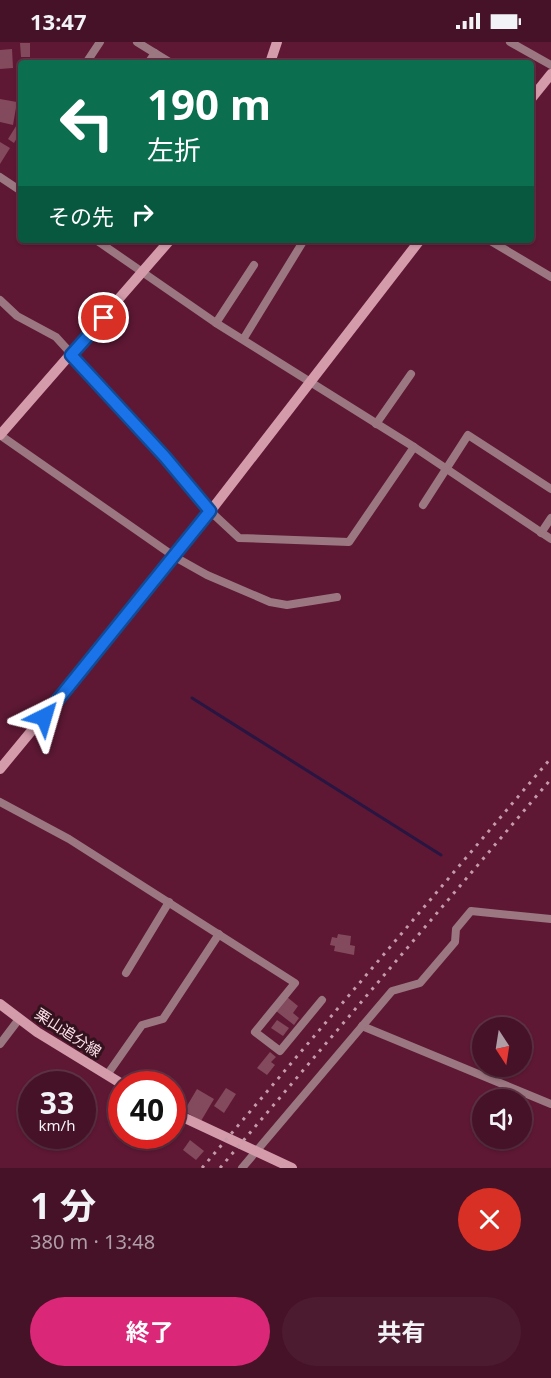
<!DOCTYPE html>
<html lang="ja">
<head>
<meta charset="utf-8">
<style>
  body { margin:0; font-family:"Noto Sans","Noto Sans JP",sans-serif; background:#4d1b2f; color:#f1f3f6; height:100vh; display:flex; flex-direction:column; font-size:22px; white-space:nowrap }
  * { box-sizing:border-box; margin:0 }
  p { font-size:20px; color:#b09ea7 }
  .icon { flex:none; width:33px; height:33px; fill:none; stroke:currentColor; stroke-width:2; stroke-linecap:round; stroke-linejoin:round }
  .map { position:relative; height:1126px; overflow:hidden }
  .drawer { display:flex; flex-direction:column; background:#461227; flex:1 }
  .drawer>* { flex:none }
  .guide { position:absolute; left:18px; top:18px; width:516px; height:183px; border-radius:6px; box-shadow:0 2px 4px #0004,0 0 0 2px #5e3244; background:#0b6e4f; color:#fff; overflow:hidden }
  .needle { width:39px; rotate:168deg }
  .fabs { position:absolute; left:472px; top:975px; display:grid; gap:12px }
  .fabs a { display:grid; place-items:center; width:60px; height:60px; border-radius:50%; background:#461227; box-shadow:0 2px 4px #0004,0 0 0 2px #5e3244; font-size:30px }
  .speed { position:absolute; left:18px; top:1029px; display:flex; gap:12px; font-size:30px; font-weight:700; text-align:center }
  .speed>* { display:grid; place-content:center; width:78px; height:78px; border-radius:50%; background:#461227; box-shadow:0 2px 4px #0004,0 0 0 2px #5e3244; line-height:1 }
  .speed small { font-size:15px; font-weight:400 }
  .speed .limit { border:9px solid #d22; background:#fff; color:#111 }
  .pin { position:absolute; display:grid; place-items:center; width:51px; height:51px; color:#fff; margin:-26px; border:3px solid #fff; border-radius:50%; box-shadow:0 2px 6px #0007 }
  .me { position:absolute; width:66px; margin:-33px; rotate:40deg; stroke-linejoin:round; filter:drop-shadow(0 0 4px #0008) }
  .turn { display:flex; align-items:center; gap:21px; height:126px; padding:0 30px; font-size:27px }
  .turn .icon { width:78px; height:78px; stroke-width:2.5 }
  .turn b { display:block; font-size:42px; line-height:51px }
  .then { display:flex; align-items:center; height:57px; padding:0 30px; background:#0003; gap:12px; font-size:22px }
  .round { display:grid; place-items:center; flex:none; width:63px; height:63px; border-radius:32px; background:#4d1b2f }
  .head { display:flex; align-items:center; justify-content:space-between; height:102px; padding:0 30px }
  h1 { font-size:36px; font-weight:700; line-height:45px }
  .cta { display:flex; gap:12px; margin-top:auto; padding:12px 30px }
  .cta a { flex:1; height:69px; border-radius:36px; background:#db2777; color:#fff; font-size:24px; font-weight:700; line-height:69px; text-align:center }
  .cta a+a { background:#4d1b2f; color:#f1f3f6 }
  .status { display:flex; justify-content:space-between; align-items:center; height:42px; padding:0 30px; background:#461227; direction:ltr }
  .status svg { height:16px; fill:currentColor }
  .map>svg:first-child { display:block }
  .lines { fill:none; stroke-linecap:round; stroke-linejoin:round }
  .stream { stroke:#281542; stroke-width:3 }
  .building { fill:#83495c }
  .street { stroke:#9b7781; stroke-width:8 }
  .secondary { stroke:#d49bab; stroke-width:10 }
  .rail { stroke:#c59aa9; stroke-width:3; stroke-dasharray:3 6; stroke-linecap:butt }
  .route-casing { stroke:#114b97; stroke-width:15 }
  .route { stroke:#1a73e8; stroke-width:10 }
  .labels { text-anchor:middle; stroke-width:6; stroke-linejoin:round; paint-order:stroke }
  .street-label { font-size:15px; fill:#fde1e9; stroke:#31121d }
</style>
</head>
<body>
<div class="status"><b>13:47</b><svg viewBox="0 0 49 12"><path d="M0 12V9h3v3zM5 12V6h3v6zM10 12V3h3v9zM15 12V0h3v12zM26 1h20v11H26zM47 4h2v5h-2z"/></svg></div>
<div class="map">
<svg width="551" height="1126" viewBox="0 0 551 1126">
  <rect width="100%" height="100%" fill="#5e1834"/>
  <g class="lines">
    <path class="stream" d="M 192,656 L 441,813"/>
  </g>
  <g class="building">
    <path d="M 20,1 L 30,1 L 30,15 L 21,15 Z"/>
    <path d="M 12,7 L 13,26 L 0,27 L 0,8 Z"/>
    <path d="M 0,57 L 17,60 L 13,83 L 0,80 Z"/>
    <path d="M 18,81 L 21,83 L 21,89 L 14,101 L 8,97 Z"/>
    <path d="M 0,100 L 10,106 L 0,122 Z"/>
    <path d="M 338,892 L 351,894 L 350,903 L 355,904 L 354,913 L 334,909 L 335,904 L 330,903 L 332,895 L 337,896 Z"/>
    <path d="M 287,955 L 298,964 L 293,971 L 299,976 L 294,983 L 276,969 Z"/>
    <path d="M 277,978 L 289,986 L 283,994 L 271,986 Z"/>
    <path d="M 270,1010 L 276,1015 L 271,1020 L 275,1023 L 267,1033 L 257,1026 Z"/>
    <path d="M 226,1046 L 236,1052 L 224,1071 L 214,1064 Z"/>
    <path d="M 197,1047 L 214,1057 L 201,1079 L 184,1069 Z"/>
    <path d="M 190,1098 L 204,1109 L 196,1118 L 183,1108 Z"/>
  </g>
  <g class="lines">
    <g class="street">
      <path d="M 137,0 L 171,21"/>
      <path d="M 510,0 L 551,23"/>
      <path d="M 86,21 L 100,0"/>
      <path d="M 148,21 L 155,11"/>
      <path d="M 0,135 L 21,149"/>
      <path d="M 96,198 L 216,281 L 414,405 L 551,497"/>
      <path d="M 489,198 L 551,235"/>
      <path d="M 0,258 L 17,274 L 56,295 L 165,415 L 210,469 L 239,496 L 349,500 L 414,405"/>
      <path d="M 216,281 L 254,223"/>
      <path d="M 244,296 L 304,198"/>
      <path d="M 376,382 L 411,332"/>
      <path d="M 0,393 L 175,515 L 207,533 L 270,560 L 287,563 L 337,555"/>
      <path d="M 423,463 L 468,393 L 551,447"/>
      <path d="M 541,491 L 551,476"/>
      <path d="M 0,760 L 69,797 L 295,941 L 255,990 L 280,1009 L 322,958"/>
      <path d="M 126,931 L 169,860"/>
      <path d="M 362,984 L 551,1062"/>
      <path d="M 0,1002 L 19,977"/>
      <path d="M 107,1033 L 142,983 L 163,977 L 219,892"/>
      <path d="M 242,1126 L 392,949 L 420,941 L 455,900 L 456,887 L 471,869 L 551,877"/>
    </g>
    <g class="secondary">
      <path d="M 270,21 L 277,0"/>
      <path d="M 531,57 L 551,32"/>
      <path d="M 0,393 L 170,198"/>
      <path d="M 0,727 L 175,515 L 420,198"/>
      <path d="M 0,962 L 37,990 L 122,1042"/>
      <path d="M 172,1070 L 292,1126"/>
    </g>
    <g class="rail">
      <path d="M 202,1126 L 551,716"/>
      <path d="M 220,1126 L 551,737"/>
    </g>
  </g>
  <g class="lines">
    <defs>
      <path id="route" d="M 44,675 L 210,469 L 165,415 L 71,313 L 104,276"/>
    </defs>
    <use href="#route" class="route-casing"/>
    <use href="#route" class="route"/>
  </g>
  <g class="labels">
    <g class="street-label">
      <text transform="translate(68 991) rotate(33)" y="5">栗山追分線</text>
    </g>
  </g>
</svg>
<div class="fabs">
<a><svg class="needle" viewBox="-14 -14 28 28"><path d="M0-13l5 13h-10z" fill="#e53935"/><path d="M0 13l5-13h-10z" fill="#b09ea7"/></svg></a>
<a><svg class="icon" aria-label="sound" viewBox="0 0 24 24"><path d="M4 9h4l5-4v14l-5-4H4zM17 9q2 3 0 6"/></svg></a>
</div>
<div class="speed"><div>33<small>km/h</small></div><div class="limit">40</div></div>
<div class="pin" style="left:104px;top:276px;background:#d93025"><svg class="icon" aria-label="arrive" viewBox="0 0 24 24"><path d="M6 21V4h12l-3 4 3 4H6"/></svg></div>
<svg class="me" style="left:44px;top:675px" viewBox="-20 -20 40 40"><path d="M0-17L14 15 0 8-14 15z" fill="#1a73e8" stroke="#fff" stroke-width="4"/></svg>
<div class="guide">
<div class="turn"><svg class="icon" aria-label="left" viewBox="0 0 24 24"><path d="M17 20v-9H6M10 6l-5 5 5 5"/></svg><div><b>190 m</b>左折</div></div>
<div class="then">その先<svg class="icon" aria-label="right" viewBox="0 0 24 24"><path d="M7 20v-9h11M14 6l5 5-5 5"/></svg></div>
</div>
</div>
<section class="drawer">
<div class="head"><div><h1>1 分</h1><p>380 m · 13:48</p></div><a class="round" style="background:#d93025;color:#fff"><svg class="icon" aria-label="close" viewBox="0 0 24 24"><path d="M6 6l12 12M18 6L6 18"/></svg></a></div>
<div class="cta"><a>終了</a><a>共有</a></div>
</section>
</body>
</html>
